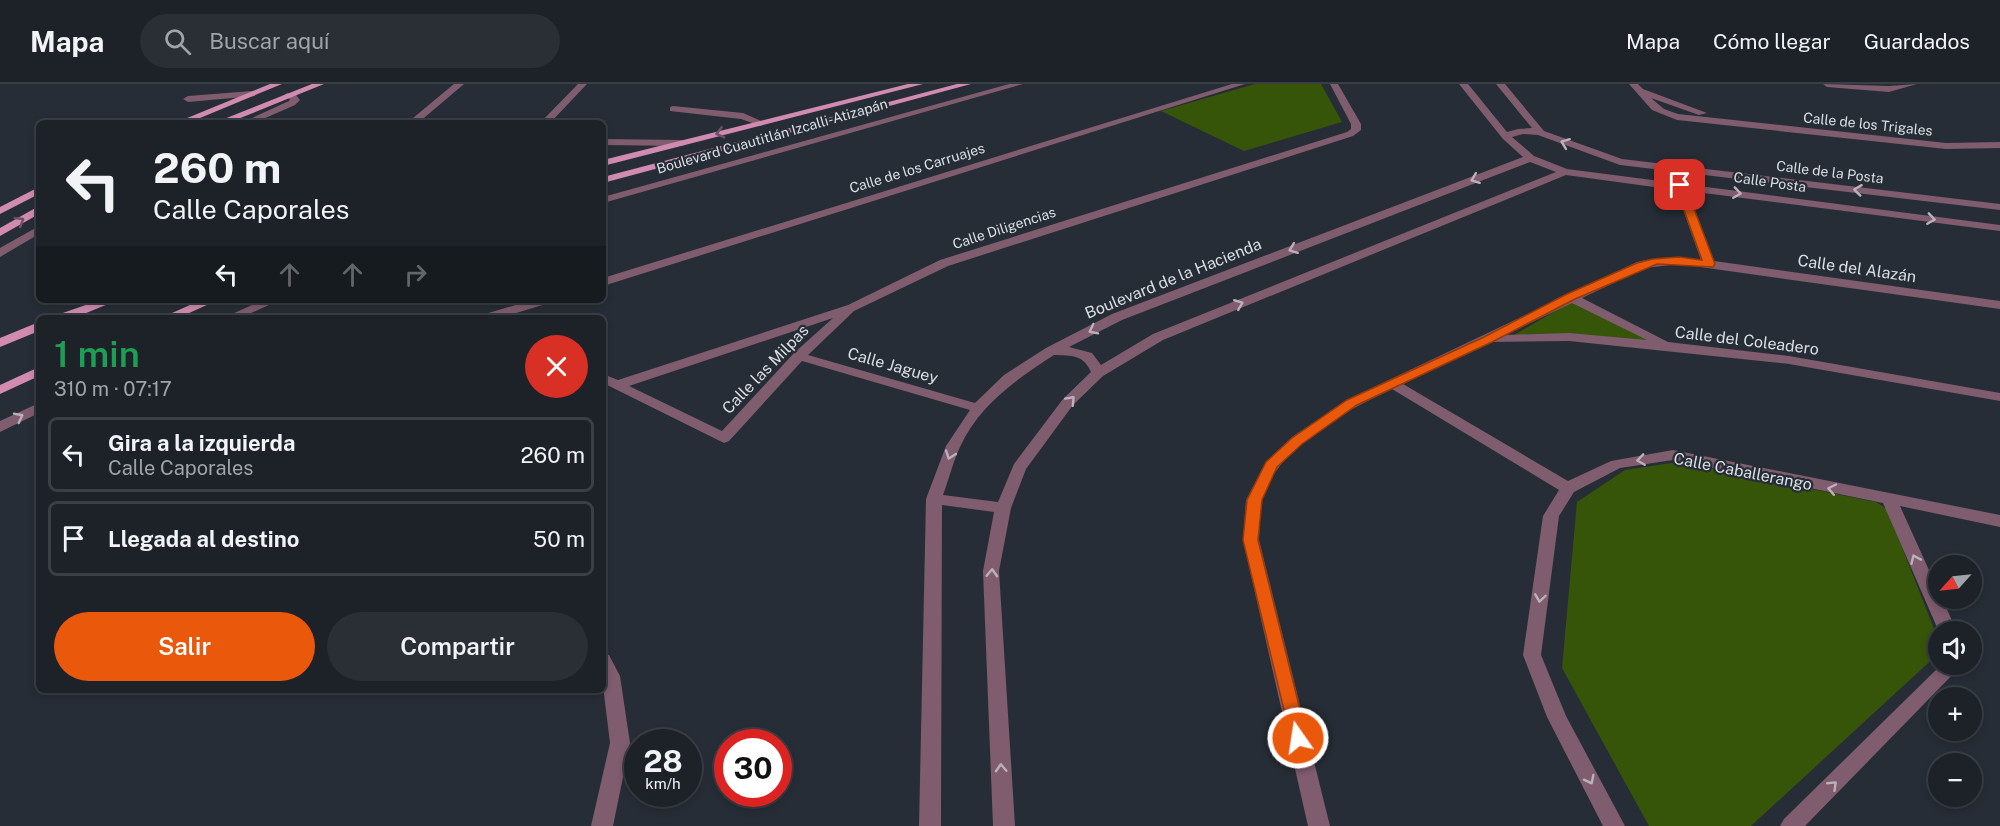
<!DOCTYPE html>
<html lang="es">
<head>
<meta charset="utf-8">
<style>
  body { margin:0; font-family:"Public Sans",sans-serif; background:#292f34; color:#f1f3f6; height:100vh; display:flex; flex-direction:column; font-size:22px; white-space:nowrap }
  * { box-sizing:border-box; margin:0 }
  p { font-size:20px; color:#a0a4a8 }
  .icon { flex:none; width:33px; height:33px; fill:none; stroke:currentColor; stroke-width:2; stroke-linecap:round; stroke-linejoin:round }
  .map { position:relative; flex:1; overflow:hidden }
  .panel { position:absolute; left:36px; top:231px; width:570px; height:378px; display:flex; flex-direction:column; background:#1c2228; border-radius:9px; box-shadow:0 3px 9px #0003,0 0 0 2px #3a3f45 }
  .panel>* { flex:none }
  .guide { position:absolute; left:36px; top:36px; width:570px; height:183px; border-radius:9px; box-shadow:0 3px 9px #0003,0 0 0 2px #3a3f45; background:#1c2228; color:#f1f3f6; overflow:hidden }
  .needle { width:39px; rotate:243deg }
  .tools { position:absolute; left:1928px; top:471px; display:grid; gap:12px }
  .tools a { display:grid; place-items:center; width:54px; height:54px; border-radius:50%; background:#1c2228; box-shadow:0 3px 9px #0003,0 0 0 2px #3a3f45; font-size:30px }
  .speed { position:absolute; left:624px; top:645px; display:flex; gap:12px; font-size:30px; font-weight:700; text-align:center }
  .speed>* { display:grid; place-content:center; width:78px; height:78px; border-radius:50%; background:#1c2228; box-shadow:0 3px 9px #0003,0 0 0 2px #3a3f45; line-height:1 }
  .speed small { font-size:15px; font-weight:400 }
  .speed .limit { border:9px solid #d22; background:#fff; color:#111 }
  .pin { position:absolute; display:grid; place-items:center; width:51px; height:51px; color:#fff; margin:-26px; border-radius:12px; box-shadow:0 3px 9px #0006 }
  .me { position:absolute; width:66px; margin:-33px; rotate:347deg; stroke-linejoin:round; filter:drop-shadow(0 0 4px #0008) }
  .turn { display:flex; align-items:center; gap:21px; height:126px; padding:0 18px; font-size:27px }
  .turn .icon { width:78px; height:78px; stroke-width:2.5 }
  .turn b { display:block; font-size:42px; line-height:51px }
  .lanes { display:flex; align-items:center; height:57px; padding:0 18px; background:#0003; justify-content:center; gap:30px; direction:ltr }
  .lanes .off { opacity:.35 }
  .round { display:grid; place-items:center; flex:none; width:63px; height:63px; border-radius:32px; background:#292f34 }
  .summary { display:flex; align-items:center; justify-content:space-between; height:102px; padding:0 18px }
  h1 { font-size:36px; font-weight:600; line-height:45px; color:#1e9e55 }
  .primary-button { display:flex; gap:12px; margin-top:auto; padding:12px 18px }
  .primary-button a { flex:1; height:69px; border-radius:36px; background:#ea580c; color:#fff; font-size:24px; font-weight:600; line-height:69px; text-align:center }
  .primary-button a+a { background:#292f34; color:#f1f3f6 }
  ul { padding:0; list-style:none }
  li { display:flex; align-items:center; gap:18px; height:75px; margin:0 12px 9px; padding:0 6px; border:3px solid #3a3f45; border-radius:9px }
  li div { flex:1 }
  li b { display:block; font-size:22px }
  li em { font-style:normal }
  header { display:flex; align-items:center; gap:36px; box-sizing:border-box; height:84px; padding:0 30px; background:#1c2228; border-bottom:2px solid #3a3f45 }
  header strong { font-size:28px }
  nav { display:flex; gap:33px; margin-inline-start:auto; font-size:21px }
  .search { width:420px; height:54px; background:#292f34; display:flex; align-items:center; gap:15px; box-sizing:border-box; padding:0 21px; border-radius:33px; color:#a0a4a8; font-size:22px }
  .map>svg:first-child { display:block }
  .green { fill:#365509 }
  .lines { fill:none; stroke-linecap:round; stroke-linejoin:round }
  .minor { fill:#7f5c6e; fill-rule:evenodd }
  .major { fill:#d18ab0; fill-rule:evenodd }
  .oneway { stroke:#6a5267 }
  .oneway2 { stroke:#bbb1bb }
  .route { fill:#ea580c; stroke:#983908; stroke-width:1.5 }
  .labels { text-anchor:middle; stroke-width:4.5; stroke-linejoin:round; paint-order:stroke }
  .far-street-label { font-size:14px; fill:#dbdfe5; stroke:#262d36 }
  .street-label { font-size:16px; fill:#dbdfe5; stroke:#262d36 }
</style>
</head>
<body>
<header>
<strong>Mapa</strong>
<div class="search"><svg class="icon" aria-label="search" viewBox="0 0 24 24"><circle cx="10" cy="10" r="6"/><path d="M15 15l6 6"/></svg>Buscar aquí</div>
<nav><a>Mapa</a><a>Cómo llegar</a><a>Guardados</a></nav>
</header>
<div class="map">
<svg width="2000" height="742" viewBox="0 0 2000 742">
  <rect width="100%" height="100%" fill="#262d36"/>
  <g class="green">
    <path d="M 1255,0 L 1321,0 L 1342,38 L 1244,67 L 1161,27 Z"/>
    <path d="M 1573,217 L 1658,259 L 1514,251 Z"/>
    <path d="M 1678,378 L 1876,418 L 1887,425 L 1938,555 L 1938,570 L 1751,742 L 1649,742 L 1562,584 L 1577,418 L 1625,386 Z"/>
  </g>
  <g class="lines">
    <g class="minor">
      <path d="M 454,0 L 464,0 L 418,39 L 407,39 Z"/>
      <path d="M 578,0 L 587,0 L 550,39 L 540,39 Z"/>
      <path d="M 1009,0 L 1023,0 L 603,119 L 603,113 Z"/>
      <path d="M 1232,0 L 1245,0 L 603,202 L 603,194 Z"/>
      <path d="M 1330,0 L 1338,0 L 1361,40 L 1361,46 L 1353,52 L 948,182 L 854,227 L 808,271 L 975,319 L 1004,291 L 1046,264 L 1112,230 L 1523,73 L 1503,55 L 1459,0 L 1468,0 L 1507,48 L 1518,45 L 1532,44 L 1496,0 L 1505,0 L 1544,47 L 1622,75 L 2000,120 L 2000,126 L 1620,81 L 1538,51 L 1523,50 L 1512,53 L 1534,72 L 1567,85 L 2000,141 L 2000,147 L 1688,107 L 1714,177 L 2000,217 L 2000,225 L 1679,180 L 1645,184 L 1582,214 L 1668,258 L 1789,272 L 2000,309 L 2000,317 L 1789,280 L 1569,257 L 1489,258 L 1403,300 L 1568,397 L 1611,377 L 1673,366 L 2000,431 L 2000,443 L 1900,422 L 1938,506 L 1938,514 L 1942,514 L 1957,548 L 1939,548 L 1883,419 L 1673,376 L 1620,384 L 1574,408 L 1559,432 L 1541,571 L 1566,632 L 1625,742 L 1603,742 L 1547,633 L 1523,571 L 1543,432 L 1559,406 L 1392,305 C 1344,328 1280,360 1262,415 C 1259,427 1260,443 1259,456 L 1330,742 L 1308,742 L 1243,456 L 1246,416 L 1266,378 L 1292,353 L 1347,316 L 1637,178 C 1659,173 1678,172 1701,176 L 1676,106 L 1566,91 L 1163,256 L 1103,292 L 1073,321 L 1026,385 L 1011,424 L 999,487 L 1015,742 L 993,742 L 983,487 L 994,428 L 942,421 L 941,742 L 919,742 L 926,415 L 946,362 L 970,326 L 802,277 L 729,357 L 724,359 L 603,299 L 603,290 L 618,296 L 848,221 L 940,176 L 1347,48 L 1351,45 L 1351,40 ZM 1530,78 L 1556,88 L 1153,250 L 1101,281 L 1092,269 L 1069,263 L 1122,236 ZM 1572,219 L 1647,256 L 1569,249 L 1505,251 ZM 833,234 L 794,269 L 722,347 L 629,302 ZM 1054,271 C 1072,272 1083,270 1091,288 L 1063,315 L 1014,380 L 998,418 L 943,411 C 949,395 953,378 960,363 C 979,321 1017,295 1054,271 Z"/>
      <path d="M 1629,0 L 1638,0 L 1643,5 L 1707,29 L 1699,31 L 1651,14 L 1664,25 L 1678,30 L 1946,59 L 2000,58 L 2000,64 L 1946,65 L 1677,36 L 1652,26 Z"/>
      <path d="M 1823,0 L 1889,2 L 1917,0 L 1889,8 L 1827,3 Z"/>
      <path d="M 252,7 L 255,8 L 255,12 L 188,18 L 183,15 L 188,12 Z"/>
      <path d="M 287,9 L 296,11 L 300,16 L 295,21 L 254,39 L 241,39 L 289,17 L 290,15 L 282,12 Z"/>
      <path d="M 673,22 L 743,29 L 766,39 L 761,42 L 741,35 L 670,27 L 670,23 Z"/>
      <path d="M 603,55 L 682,56 L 687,59 L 682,62 L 603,61 Z"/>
      <path d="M 39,142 L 39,150 L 0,173 L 0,164 Z"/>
      <path d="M 263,216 L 280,216 L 240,234 L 223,234 Z"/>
      <path d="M 532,216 L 551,216 L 549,219 L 500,234 L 481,234 L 482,231 Z"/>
      <path d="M 39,319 L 39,329 L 0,348 L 0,337 Z"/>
      <path d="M 603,569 L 609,571 L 620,592 L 630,659 L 613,742 L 591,742 L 610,659 L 603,602 Z"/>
      <path d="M 1942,580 L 1963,580 L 1805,742 L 1780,742 L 1784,735 Z"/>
    </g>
    <g class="major">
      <path d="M 270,0 L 282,0 L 188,39 L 175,39 Z"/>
      <path d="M 312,0 L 324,0 L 228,39 L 214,39 Z"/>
      <path d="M 908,0 L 923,0 L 603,82 L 603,76 Z"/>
      <path d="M 957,0 L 971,0 L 603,99 L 603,93 Z"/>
      <path d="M 39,103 L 39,110 L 0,130 L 0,123 Z"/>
      <path d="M 39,122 L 39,130 L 0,152 L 0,144 Z"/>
      <path d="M 100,216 L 118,216 L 74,234 L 56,234 L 57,231 Z"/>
      <path d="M 201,216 L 218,216 L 178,234 L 161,234 Z"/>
      <path d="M 39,238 L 39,247 L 0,263 L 0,254 Z"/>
      <path d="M 39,283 L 39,292 L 0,310 L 0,301 Z"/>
    </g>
  </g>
  <defs><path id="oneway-chevron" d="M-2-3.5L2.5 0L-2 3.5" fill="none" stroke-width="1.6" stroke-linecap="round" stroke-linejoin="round" transform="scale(1.5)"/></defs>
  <g class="oneway">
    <use href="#oneway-chevron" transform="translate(720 49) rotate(166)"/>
    <use href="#oneway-chevron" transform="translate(20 137) rotate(-32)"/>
  </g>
  <g class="oneway2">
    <use href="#oneway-chevron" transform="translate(1565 59) rotate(-159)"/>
    <use href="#oneway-chevron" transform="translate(1475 95) rotate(159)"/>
    <use href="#oneway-chevron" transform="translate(1858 106) rotate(-173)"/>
    <use href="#oneway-chevron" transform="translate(1737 109) rotate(8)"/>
    <use href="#oneway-chevron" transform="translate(1931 135) rotate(8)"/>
    <use href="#oneway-chevron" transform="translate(1293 165) rotate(159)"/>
    <use href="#oneway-chevron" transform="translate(1239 220) rotate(-22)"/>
    <use href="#oneway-chevron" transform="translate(1093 246) rotate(153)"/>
    <use href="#oneway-chevron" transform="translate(1071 316) rotate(-47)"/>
    <use href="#oneway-chevron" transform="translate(19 333) rotate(-27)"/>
    <use href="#oneway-chevron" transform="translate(950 371) rotate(110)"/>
    <use href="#oneway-chevron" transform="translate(1641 376) rotate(172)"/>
    <use href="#oneway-chevron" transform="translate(1832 405) rotate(-168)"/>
    <use href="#oneway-chevron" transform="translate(1915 475) rotate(-114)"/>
    <use href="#oneway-chevron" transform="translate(992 489) rotate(-88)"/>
    <use href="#oneway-chevron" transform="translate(1540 514) rotate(98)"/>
    <use href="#oneway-chevron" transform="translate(1001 684) rotate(-93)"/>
    <use href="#oneway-chevron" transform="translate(1590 696) rotate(63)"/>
    <use href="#oneway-chevron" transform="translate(1833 701) rotate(-44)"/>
  </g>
  <path class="route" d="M 1677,99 L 1685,101 L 1715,180 L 1713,183 L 1657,180 L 1575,215 L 1492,258 L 1357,321 L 1302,360 L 1277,383 L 1262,416 L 1258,456 L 1307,654 L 1305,659 L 1298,662 L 1292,659 L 1243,456 L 1247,416 L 1266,378 L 1292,354 L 1347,316 L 1484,253 L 1567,210 L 1637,179 L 1653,175 L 1679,173 L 1702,176 L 1675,101 Z"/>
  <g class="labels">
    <g class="far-street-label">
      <text transform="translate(1868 40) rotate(6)" y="5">Calle de los Trigales</text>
      <text transform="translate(772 52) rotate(-16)" y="5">Boulevard Cuautitlán Izcalli-Atizapán</text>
      <text transform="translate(917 84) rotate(-17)" y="5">Calle de los Carruajes</text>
      <text transform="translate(1830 88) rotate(7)" y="5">Calle de la Posta</text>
      <text transform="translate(1770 98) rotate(8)" y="5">Calle Posta</text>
      <text transform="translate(1004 144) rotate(-18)" y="5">Calle Diligencias</text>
    </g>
    <g class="street-label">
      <text transform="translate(1857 184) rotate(8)" y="6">Calle del Alazán</text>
      <text transform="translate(1173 194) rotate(-22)" y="6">Boulevard de la Hacienda</text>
      <text transform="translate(1747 256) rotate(7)" y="6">Calle del Coleadero</text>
      <text transform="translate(893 281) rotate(16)" y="6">Calle Jaguey</text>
      <text transform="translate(765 285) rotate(-46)" y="6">Calle las Milpas</text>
      <text transform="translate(1743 387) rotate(11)" y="6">Calle Caballerango</text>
    </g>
  </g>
</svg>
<div class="tools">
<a><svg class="needle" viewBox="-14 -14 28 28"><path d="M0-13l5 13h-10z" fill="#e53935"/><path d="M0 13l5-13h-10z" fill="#a0a4a8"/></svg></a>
<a><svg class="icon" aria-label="sound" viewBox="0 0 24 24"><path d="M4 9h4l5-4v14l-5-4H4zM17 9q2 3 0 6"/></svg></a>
<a>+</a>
<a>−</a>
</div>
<div class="speed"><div>28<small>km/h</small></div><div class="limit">30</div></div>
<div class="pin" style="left:1680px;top:101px;background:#d93025"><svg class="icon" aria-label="arrive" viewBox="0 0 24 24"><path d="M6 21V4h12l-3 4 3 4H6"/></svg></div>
<svg class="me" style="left:1298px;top:654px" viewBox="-20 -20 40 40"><circle r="17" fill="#ea580c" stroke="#fff" stroke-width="3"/><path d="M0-11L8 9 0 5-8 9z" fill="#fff"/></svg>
<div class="guide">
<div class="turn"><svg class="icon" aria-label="left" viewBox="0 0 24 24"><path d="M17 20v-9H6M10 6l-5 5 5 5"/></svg><div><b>260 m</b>Calle Caporales</div></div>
<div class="lanes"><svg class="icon" aria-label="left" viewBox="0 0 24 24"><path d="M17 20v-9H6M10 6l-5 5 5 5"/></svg><svg class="icon off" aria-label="ahead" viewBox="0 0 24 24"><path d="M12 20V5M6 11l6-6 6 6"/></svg><svg class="icon off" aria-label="ahead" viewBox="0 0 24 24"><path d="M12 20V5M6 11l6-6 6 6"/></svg><svg class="icon off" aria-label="right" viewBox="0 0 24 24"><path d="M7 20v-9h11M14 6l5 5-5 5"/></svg></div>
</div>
<section class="panel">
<div class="summary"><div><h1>1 min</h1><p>310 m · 07:17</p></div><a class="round" style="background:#d93025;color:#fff"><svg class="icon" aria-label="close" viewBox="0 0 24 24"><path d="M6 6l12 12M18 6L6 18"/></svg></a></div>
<ul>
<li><svg class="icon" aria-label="left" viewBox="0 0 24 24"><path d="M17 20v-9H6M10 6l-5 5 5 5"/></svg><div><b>Gira a la izquierda</b><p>Calle Caporales</p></div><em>260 m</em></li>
<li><svg class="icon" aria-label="arrive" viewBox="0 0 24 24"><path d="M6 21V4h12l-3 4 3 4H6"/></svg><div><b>Llegada al destino</b></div><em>50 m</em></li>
</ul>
<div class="primary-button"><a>Salir</a><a>Compartir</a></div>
</section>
</div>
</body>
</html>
